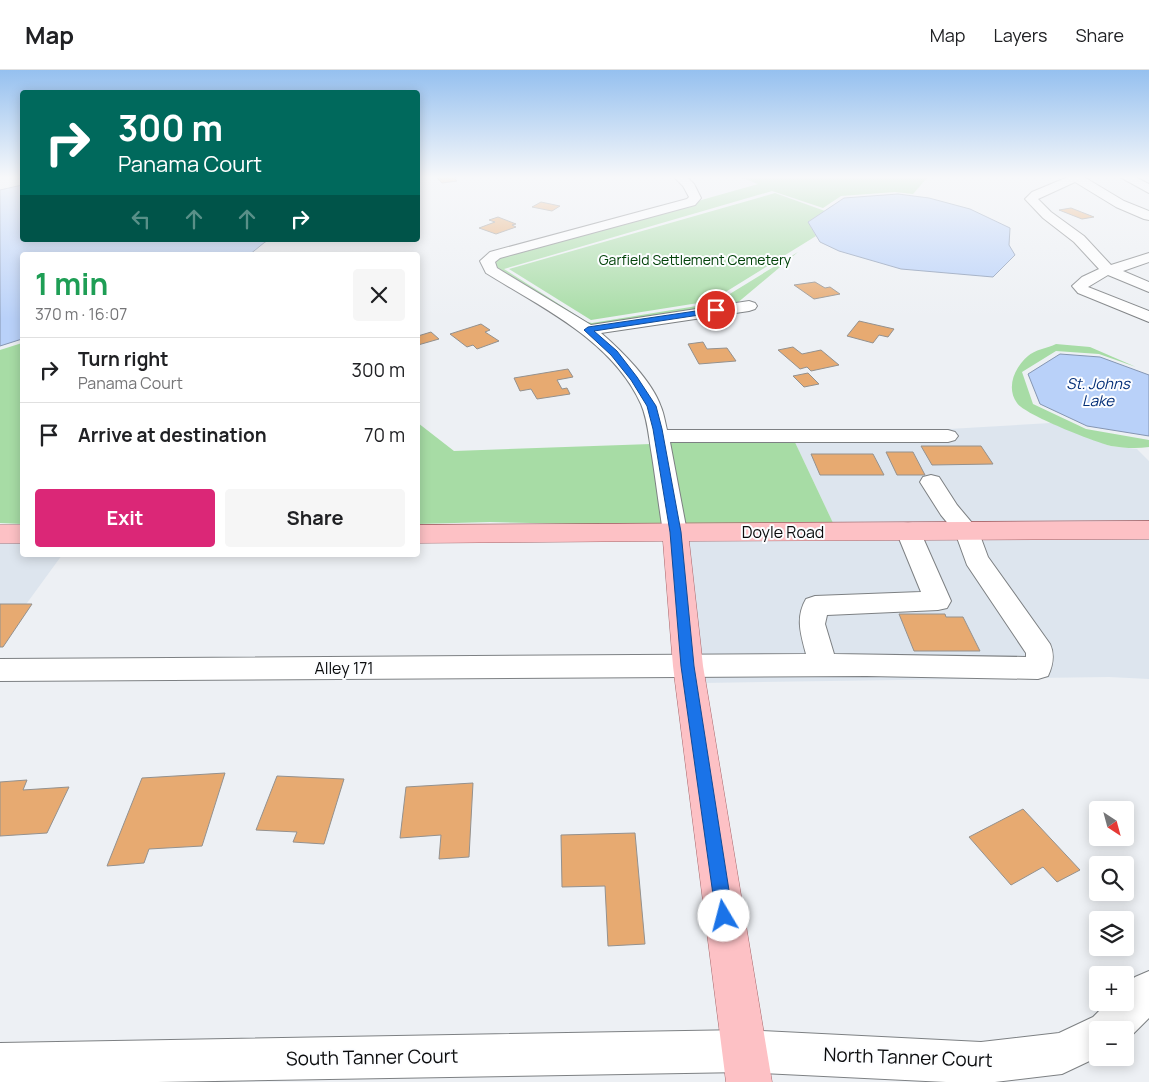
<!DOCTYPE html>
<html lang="en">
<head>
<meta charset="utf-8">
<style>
  body { margin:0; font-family:Manrope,sans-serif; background:#f6f6f6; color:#202124; height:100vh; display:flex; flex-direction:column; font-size:19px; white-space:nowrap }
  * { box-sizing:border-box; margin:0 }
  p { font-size:16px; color:#757577 }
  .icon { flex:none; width:28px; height:28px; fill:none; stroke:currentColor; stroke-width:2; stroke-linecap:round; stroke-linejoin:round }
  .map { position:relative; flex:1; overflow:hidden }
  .sheet { position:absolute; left:20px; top:182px; width:400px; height:305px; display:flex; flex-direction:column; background:#fff; border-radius:5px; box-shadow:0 2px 12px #0003 }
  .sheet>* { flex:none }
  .guide { position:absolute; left:20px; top:20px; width:400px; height:152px; border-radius:5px; box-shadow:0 2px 12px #0003; background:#00695c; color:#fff; overflow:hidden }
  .needle { width:32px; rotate:144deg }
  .controls { position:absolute; left:1089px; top:731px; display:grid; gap:10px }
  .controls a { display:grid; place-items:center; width:45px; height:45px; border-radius:5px; background:#fff; box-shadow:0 2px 12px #0003; font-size:25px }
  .pin { position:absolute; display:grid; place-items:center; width:42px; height:42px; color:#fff; margin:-21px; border:2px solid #fff; border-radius:50%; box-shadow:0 1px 5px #0007 }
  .me { position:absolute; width:55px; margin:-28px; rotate:352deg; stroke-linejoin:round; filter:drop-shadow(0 0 4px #0008) }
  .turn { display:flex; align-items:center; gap:18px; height:105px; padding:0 15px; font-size:22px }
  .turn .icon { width:65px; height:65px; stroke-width:2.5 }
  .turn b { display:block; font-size:35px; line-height:42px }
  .lanes { display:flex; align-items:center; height:48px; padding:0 15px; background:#0003; justify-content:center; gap:25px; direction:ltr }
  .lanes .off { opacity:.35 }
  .round { display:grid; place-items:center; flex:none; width:52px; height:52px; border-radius:5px; background:#f6f6f6 }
  .summary { display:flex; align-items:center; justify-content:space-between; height:85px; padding:0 15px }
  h1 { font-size:30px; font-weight:700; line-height:38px; color:#1e9e55 }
  .action { display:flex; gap:10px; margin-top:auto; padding:10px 15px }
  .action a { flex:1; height:58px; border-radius:5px; background:#db2777; color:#fff; font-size:20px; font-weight:700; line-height:58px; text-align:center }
  .action a+a { background:#f6f6f6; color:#202124 }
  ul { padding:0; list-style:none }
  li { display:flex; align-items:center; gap:15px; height:65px; padding:0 15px; border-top:1px solid #e0e0e0 }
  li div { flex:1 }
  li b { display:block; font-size:19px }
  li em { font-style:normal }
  header { display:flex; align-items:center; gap:30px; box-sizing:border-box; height:70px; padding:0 25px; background:#fff; border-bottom:1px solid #e0e0e0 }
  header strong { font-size:24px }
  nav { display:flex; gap:28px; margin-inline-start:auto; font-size:18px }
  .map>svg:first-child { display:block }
  .built { fill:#dde5ee }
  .green { fill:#a7dca5 }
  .water { fill:#b9d1f9; stroke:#8596b2 }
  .building { fill:#e7aa71; stroke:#94918e }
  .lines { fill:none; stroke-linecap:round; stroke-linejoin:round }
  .minor-casing { stroke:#7d8083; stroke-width:2 }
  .major-casing { stroke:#a8676b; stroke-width:1 }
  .minor { fill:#fff; fill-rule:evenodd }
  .major { fill:#fdc1c5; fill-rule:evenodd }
  .route { fill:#1a73e8; stroke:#114b97 }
  .labels { text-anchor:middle; stroke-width:4; stroke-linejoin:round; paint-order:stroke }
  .far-park-label { font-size:14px; fill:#024309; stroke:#fcfdff }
  .far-water-label { font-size:15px; font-style:italic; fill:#042f78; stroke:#fcfdff }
  .street-label { font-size:16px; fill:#0b0c0d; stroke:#fcfdff }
  .near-street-label { font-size:19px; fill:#0b0c0d; stroke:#fcfdff }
</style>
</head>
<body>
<header>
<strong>Map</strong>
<nav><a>Map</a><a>Layers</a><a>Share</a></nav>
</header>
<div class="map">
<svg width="1149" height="1012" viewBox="0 0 1149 1012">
  <rect width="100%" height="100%" fill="#edf0f4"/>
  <g class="built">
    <path d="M 1051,353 L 1110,376 L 1137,379 L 1149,391 L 1149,453 L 834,455 L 793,368 Z"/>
    <path d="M 1149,467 L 1149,609 L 1109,607 L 702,613 L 686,469 Z"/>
    <path d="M 0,471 L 22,471 L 22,485 L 62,485 L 0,570 Z"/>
  </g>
  <g class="green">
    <path d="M 740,107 L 928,107 L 913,124 L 895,122 L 841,126 L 823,138 L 772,121 L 504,199 L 587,252 L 592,253 L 715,233 L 798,182 L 736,234 L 590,256 L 497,199 L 493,192 L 500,187 L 758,114 Z"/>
    <path d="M 775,123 L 825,141 L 808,152 L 816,166 L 711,231 L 591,250 L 509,199 Z"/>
    <path d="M 22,273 L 22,454 L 0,453 L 0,280 Z"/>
    <path d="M 1056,274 L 1090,277 L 1136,297 L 1099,284 L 1056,281 L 1022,302 L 1033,334 L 1086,359 L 1149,370 L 1149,377 C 1136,379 1124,378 1111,376 C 1095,372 1025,345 1017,333 C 1006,318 1014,298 1028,286 C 1034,280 1048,278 1056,274 Z"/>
    <path d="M 418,353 L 454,381 L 651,374 L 665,456 L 490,452 L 418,454 Z"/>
    <path d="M 793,368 L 834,455 L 684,456 L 669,373 Z"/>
  </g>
  <g class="water">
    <path d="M 22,115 L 22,170 L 271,170 L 265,172 L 249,185 L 22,185 L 22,269 L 0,276 L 0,120 Z"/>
    <path d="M 898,124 L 929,128 L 970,139 L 1010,158 L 1009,175 L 1015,185 L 993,207 L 901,199 L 839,181 L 820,172 L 808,152 L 844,128 Z"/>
    <path d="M 1060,284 L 1100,287 L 1149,305 L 1149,366 L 1087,356 L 1040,334 L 1028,304 Z"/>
  </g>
  <g class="building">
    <path d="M 436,107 L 459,107 L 454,108 L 457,111 L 442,113 Z"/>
    <path d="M 541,132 L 560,136 L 552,141 L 532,137 Z"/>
    <path d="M 1071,138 L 1094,147 L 1082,149 L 1059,140 Z"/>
    <path d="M 498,147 L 516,154 L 512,155 L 516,157 L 496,164 L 479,158 L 495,152 L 489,150 Z"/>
    <path d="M 815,212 L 825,218 L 830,217 L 840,224 L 814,229 L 794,215 Z"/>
    <path d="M 859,251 L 894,259 L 888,267 L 879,265 L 873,273 L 847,266 Z"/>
    <path d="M 481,254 L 490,260 L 485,262 L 499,271 L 477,279 L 473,275 L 467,277 L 450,264 Z"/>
    <path d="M 431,262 L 439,269 L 418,275 L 418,266 Z"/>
    <path d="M 703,272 L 707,279 L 727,278 L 736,291 L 699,294 L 688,274 Z"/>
    <path d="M 793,277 L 802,284 L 821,280 L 839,295 L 811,301 L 807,297 L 800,299 L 778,280 Z"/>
    <path d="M 568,299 L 573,307 L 557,310 L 562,319 L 567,318 L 570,324 L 537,329 L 531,319 L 520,321 L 514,308 Z"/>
    <path d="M 808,303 L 819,314 L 804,317 L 793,306 Z"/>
    <path d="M 921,376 L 981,376 L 993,394 L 932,395 Z"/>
    <path d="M 886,382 L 913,382 L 925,405 L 897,405 Z"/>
    <path d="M 811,384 L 873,384 L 884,405 L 820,405 Z"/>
    <path d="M 0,534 L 32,534 L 3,577 L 0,577 Z"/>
    <path d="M 899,544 L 945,544 L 946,547 L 963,547 L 980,581 L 914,581 Z"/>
    <path d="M 225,703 L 202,776 L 149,779 L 144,793 L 107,796 L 142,708 Z"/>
    <path d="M 277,706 L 344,709 L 324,774 L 293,772 L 297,762 L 256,760 Z"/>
    <path d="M 27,710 L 23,720 L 69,717 L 47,763 L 0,766 L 0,712 Z"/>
    <path d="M 473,713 L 469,787 L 439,789 L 441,765 L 400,768 L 406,717 Z"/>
    <path d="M 1023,739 L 1080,800 L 1057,812 L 1043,797 L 1011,815 L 969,767 Z"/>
    <path d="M 635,763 L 645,874 L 608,876 L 605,816 L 562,817 L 561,765 Z"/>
  </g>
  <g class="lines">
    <defs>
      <g id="minor">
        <path d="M 674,107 L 687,107 L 694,114 L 701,128 L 695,135 L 500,188 L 495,192 L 497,198 L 591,255 L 749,231 L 755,233 L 757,236 L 755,239 L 749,241 L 601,263 C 622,281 652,311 661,337 C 664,344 665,352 667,360 L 948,360 L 955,362 L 958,366 L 955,370 L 948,372 L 670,372 L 687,462 L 683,468 L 675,470 L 667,468 L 663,462 C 659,437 656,412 652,386 C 649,370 648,350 641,334 C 612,270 542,238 486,203 L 480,191 L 490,182 L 687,129 L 689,127 L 683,116 Z"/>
        <path d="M 1068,107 L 1084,107 L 1124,131 L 1149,141 L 1149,150 L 1144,149 L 1116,137 L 1075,112 L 1038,129 L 1051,142 L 1084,166 L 1111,195 L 1149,183 L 1149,192 L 1123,201 L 1149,212 L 1149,222 L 1108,205 L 1088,217 L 1149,241 L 1149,252 L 1078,223 L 1072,216 L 1082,207 L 1099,199 L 1074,172 L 1043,148 L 1025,129 L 1032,122 Z"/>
        <path d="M 1120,107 L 1135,107 L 1149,114 L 1149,123 Z"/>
        <path d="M 931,405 L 939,407 L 957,435 L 978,460 L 988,487 L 1050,574 C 1055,585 1053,595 1048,606 L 1038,609 L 867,606 L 0,611 L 0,589 L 806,584 C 801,565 795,548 806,529 L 815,526 L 921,522 L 896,461 L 900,455 L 908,453 L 916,455 L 920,461 L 951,531 L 947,538 L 938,540 L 827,545 L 825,554 L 834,584 L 1026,587 L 1026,583 L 967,495 L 955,462 L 941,445 L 920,412 L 923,407 Z"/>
        <path d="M 1149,901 L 1149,948 L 1125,972 L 1125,960 L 1098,960 L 1098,987 L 1062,1004 L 995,1012 L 946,1012 L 744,1002 L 158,1012 L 0,1012 L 0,973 L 744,960 L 981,972 L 1059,963 L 1093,947 L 1108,932 L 1125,932 L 1125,917 L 1135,907 Z"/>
      </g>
      <g id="major">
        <path d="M 1149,451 L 1149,469 L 689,471 L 703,596 L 772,1012 L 726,1012 L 673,596 L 663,471 L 418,473 L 418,455 Z"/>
        <rect x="0" y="455" width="22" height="18"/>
      </g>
    </defs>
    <use href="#minor" class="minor-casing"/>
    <use href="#major" class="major-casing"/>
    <use href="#minor" class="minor"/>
    <use href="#major" class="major"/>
  </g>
  <linearGradient id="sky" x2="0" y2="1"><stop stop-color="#95c0ef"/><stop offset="0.43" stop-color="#f7f8fa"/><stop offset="1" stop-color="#f7f8fa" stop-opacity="0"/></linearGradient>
  <rect width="1149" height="249" fill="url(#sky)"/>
  <path class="route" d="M 716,238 L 719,239 L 719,242 L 594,261 L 617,281 L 637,307 L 656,336 L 662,359 L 681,462 L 694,596 L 733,846 L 730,852 L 724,855 L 718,852 L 716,846 L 681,596 L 670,462 L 653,359 L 647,336 L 631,310 L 611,285 L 584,260 L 588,257 Z"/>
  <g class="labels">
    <g class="far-park-label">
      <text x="695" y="195">Garfield Settlement Cemetery</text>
    </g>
    <g class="far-water-label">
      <text x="1098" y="319">St. Johns<tspan x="1098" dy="17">Lake</tspan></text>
    </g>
    <g class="street-label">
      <text x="783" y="468">Doyle Road</text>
      <text x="344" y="604">Alley 171</text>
    </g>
    <g class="near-street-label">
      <text transform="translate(372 987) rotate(-1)" y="7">South Tanner Court</text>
      <text transform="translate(908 987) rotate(2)" y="7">North Tanner Court</text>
    </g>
  </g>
</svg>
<div class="controls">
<a><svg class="needle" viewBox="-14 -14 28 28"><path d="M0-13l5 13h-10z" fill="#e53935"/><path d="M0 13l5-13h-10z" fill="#757577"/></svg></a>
<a><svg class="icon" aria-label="search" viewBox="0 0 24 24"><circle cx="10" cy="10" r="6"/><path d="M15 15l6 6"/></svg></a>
<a><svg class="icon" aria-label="layers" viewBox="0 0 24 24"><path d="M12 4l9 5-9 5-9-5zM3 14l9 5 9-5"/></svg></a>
<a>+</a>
<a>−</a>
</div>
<div class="pin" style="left:716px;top:240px;background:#d93025"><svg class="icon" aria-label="arrive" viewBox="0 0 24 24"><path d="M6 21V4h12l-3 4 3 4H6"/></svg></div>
<svg class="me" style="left:724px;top:846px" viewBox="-20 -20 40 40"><circle r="19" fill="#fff"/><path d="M0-13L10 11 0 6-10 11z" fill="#1a73e8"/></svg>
<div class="guide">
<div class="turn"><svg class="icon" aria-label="right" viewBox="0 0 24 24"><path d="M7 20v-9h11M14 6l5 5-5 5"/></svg><div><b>300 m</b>Panama Court</div></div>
<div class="lanes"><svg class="icon off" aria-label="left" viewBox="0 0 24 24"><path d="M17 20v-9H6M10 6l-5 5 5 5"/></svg><svg class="icon off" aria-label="ahead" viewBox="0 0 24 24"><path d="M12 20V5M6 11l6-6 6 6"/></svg><svg class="icon off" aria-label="ahead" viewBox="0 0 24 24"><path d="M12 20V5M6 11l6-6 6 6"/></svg><svg class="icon" aria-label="right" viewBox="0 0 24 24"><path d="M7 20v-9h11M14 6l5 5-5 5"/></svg></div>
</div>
<section class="sheet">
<div class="summary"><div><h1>1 min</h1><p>370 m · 16:07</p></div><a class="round"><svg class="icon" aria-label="close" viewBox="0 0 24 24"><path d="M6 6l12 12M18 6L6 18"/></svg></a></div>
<ul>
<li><svg class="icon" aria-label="right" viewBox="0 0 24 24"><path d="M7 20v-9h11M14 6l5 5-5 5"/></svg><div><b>Turn right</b><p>Panama Court</p></div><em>300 m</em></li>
<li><svg class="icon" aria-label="arrive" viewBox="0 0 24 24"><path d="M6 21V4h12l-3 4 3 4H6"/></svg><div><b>Arrive at destination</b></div><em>70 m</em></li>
</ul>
<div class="action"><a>Exit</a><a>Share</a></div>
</section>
</div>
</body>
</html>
